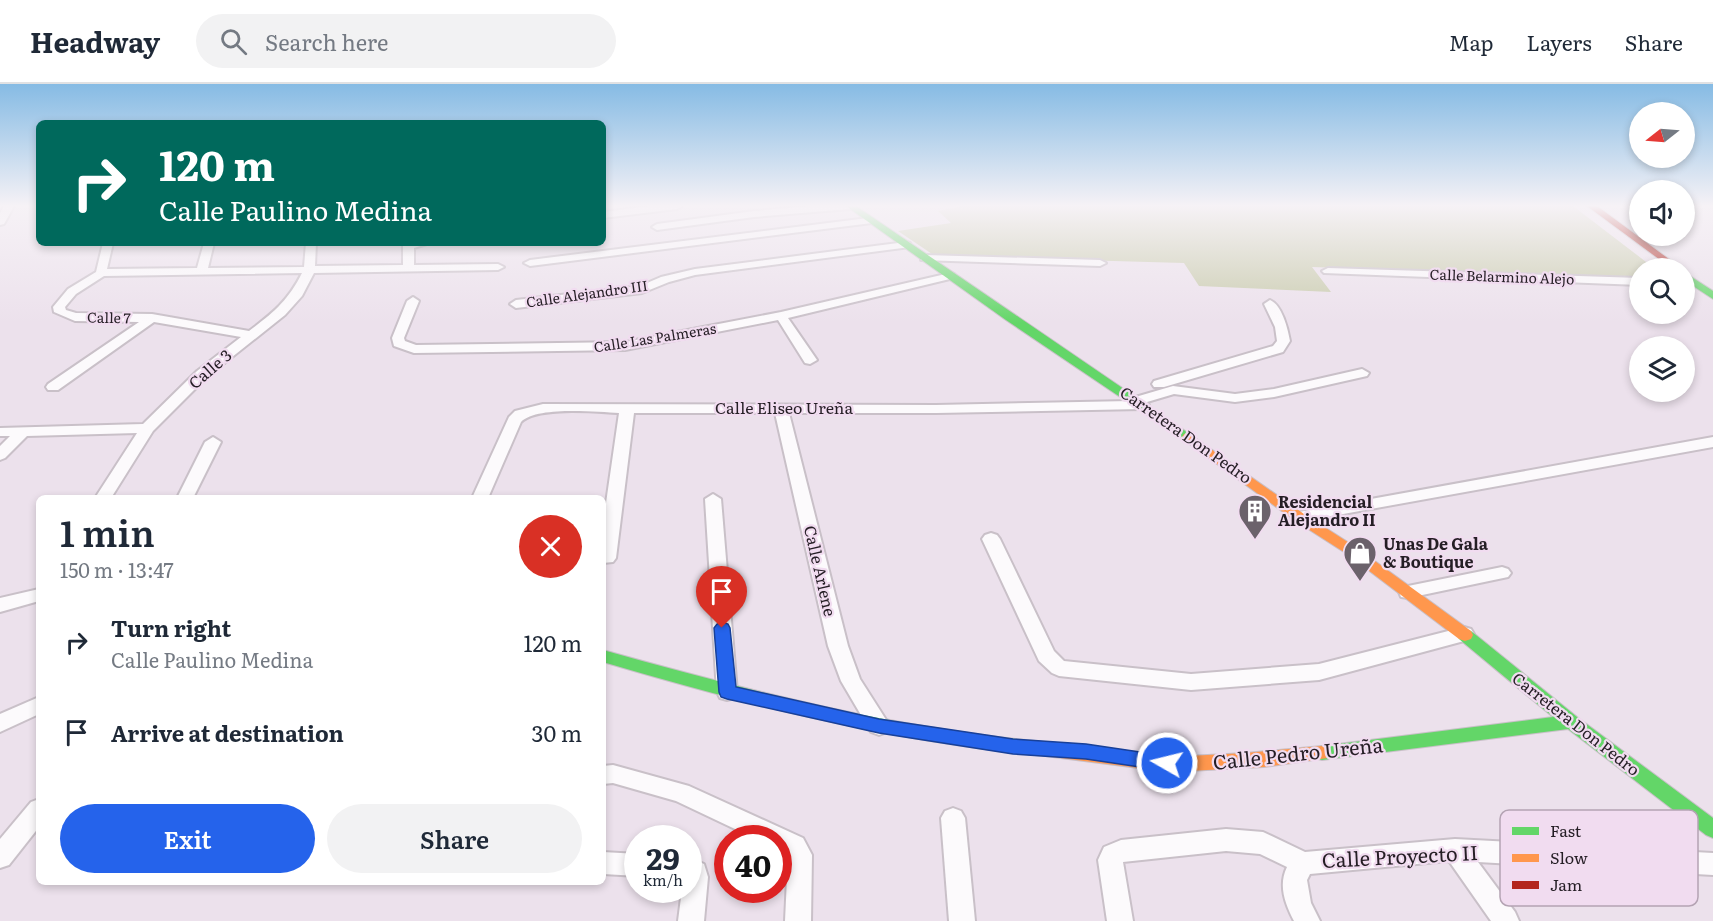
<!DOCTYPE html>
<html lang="en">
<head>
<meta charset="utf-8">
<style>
  body { margin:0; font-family:Literata,serif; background:#f2f2f3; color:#1f2937; height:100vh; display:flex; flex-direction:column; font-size:22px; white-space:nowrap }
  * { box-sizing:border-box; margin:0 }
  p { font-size:20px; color:#747a83 }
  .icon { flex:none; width:33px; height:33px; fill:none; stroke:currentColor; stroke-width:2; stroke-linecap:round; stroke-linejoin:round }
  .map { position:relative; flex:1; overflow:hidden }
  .sheet { position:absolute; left:36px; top:411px; width:570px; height:390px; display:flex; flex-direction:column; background:#fff; border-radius:9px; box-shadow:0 3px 9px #0003 }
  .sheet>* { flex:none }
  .guide { position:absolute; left:36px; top:36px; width:570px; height:126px; border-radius:9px; box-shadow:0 3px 9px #0003; background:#00695c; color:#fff; overflow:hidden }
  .needle { width:39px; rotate:253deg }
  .fabs { position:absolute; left:1629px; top:18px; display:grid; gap:12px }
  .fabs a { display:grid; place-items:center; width:66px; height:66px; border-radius:50%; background:#fff; box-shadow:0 3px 9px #0003; font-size:30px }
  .speed { position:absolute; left:624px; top:741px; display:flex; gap:12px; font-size:30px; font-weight:700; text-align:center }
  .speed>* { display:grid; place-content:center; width:78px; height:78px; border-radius:50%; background:#fff; box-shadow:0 3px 9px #0003; line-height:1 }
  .speed small { font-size:15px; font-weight:400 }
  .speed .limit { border:9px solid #d22; background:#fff; color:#111 }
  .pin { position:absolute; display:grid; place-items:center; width:51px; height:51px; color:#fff; margin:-62px -26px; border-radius:50% 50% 50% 0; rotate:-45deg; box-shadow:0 0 6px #0007 }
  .pin .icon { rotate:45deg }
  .me { position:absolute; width:66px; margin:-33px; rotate:278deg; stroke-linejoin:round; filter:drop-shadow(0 0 4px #0008) }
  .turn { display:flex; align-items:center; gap:21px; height:126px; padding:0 24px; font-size:27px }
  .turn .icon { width:78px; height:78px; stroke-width:2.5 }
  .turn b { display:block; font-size:42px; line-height:51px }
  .round { display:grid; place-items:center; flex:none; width:63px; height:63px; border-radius:32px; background:#f2f2f3 }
  .headline { display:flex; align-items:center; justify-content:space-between; height:102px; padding:0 24px }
  h1 { font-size:36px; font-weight:600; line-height:45px }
  .button { display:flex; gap:12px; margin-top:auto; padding:12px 24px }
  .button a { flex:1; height:69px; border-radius:36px; background:#2563eb; color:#fff; font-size:24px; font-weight:600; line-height:69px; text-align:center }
  .button a+a { background:#f2f2f3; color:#1f2937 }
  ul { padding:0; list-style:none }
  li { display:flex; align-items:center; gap:18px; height:90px; padding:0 24px }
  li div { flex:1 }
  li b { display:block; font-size:22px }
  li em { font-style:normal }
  header { display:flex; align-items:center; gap:36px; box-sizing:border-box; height:84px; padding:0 30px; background:#fff; border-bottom:2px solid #e0e1e3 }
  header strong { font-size:28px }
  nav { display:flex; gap:33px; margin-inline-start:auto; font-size:21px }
  .search { width:420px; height:54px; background:#f2f2f3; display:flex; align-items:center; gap:15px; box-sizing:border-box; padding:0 21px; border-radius:33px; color:#747a83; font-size:22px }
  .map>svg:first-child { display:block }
  .green { fill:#caccaf }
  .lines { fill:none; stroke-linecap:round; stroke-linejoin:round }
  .street-casing { stroke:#c9c0c8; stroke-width:4 }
  .fast-casing { stroke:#c9c0c8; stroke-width:2 }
  .slow-casing { stroke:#c9c0c8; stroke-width:2 }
  .jam-casing { stroke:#c9c0c8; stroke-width:2 }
  .street { fill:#fcfafc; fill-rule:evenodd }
  .fast { fill:#63d668; fill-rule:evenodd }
  .slow { fill:#ff974d; fill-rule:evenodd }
  .jam { fill:#b3261e; fill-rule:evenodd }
  .route { fill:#2563eb; stroke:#184099; stroke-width:1.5 }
  .labels { text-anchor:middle; stroke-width:4.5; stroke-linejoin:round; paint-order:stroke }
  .far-street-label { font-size:14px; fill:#251e25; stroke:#f1dcf0 }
  .street-label { font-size:16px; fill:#251e25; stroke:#f1dcf0 }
  .poi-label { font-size:16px; font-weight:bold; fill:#251e25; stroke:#f1dcf0; text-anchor:start }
  .near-street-label { font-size:20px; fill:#251e25; stroke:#f1dcf0 }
  .key { fill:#f1dcf0; stroke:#b4a3b3; stroke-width:1.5 }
  .key-label { font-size:16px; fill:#251e25 }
</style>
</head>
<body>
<header>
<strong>Headway</strong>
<div class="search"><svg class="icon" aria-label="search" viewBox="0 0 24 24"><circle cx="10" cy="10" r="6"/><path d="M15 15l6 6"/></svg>Search here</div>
<nav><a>Map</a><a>Layers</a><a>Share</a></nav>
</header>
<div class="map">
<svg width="1713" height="837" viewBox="0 0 1713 837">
  <rect width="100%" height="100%" fill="#ece1ec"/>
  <path class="green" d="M 963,122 L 1573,122 L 1654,184 L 1640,184 L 1639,194 L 1312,183 L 1331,208 L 1199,202 L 1184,179 L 935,172 L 898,147 L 951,139 L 938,127 Z"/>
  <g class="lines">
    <defs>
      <g id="street">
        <path d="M 4,122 L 14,122 L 4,140 L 0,141 L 0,129 Z"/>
        <path d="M 651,122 L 682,122 L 677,125 L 603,134 L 603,128 Z"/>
        <path d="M 812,122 L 855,122 L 850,125 L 754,133 L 657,146 L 652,143 L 657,140 L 754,127 Z"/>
        <path d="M 868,134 L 872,135 L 872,139 L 530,182 L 524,179 L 530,176 Z"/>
        <path d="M 906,158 L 910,159 L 910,163 L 695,191 L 669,198 L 642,209 L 516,224 L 510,220 L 516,216 L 640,202 L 661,193 L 695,185 Z"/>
        <path d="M 103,159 L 113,159 L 107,185 L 197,184 L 204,159 L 214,159 L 208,184 L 304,183 L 306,159 L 316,159 L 315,182 L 403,181 L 403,159 L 430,159 L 414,164 L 414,181 L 498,180 L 504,183 L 498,186 L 314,189 L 302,212 L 285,231 L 207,293 L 153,347 L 111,414 L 95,414 L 137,349 L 27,352 L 5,374 L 0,376 L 0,362 L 10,352 L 0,352 L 0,344 L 143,340 L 197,287 L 241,253 L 154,238 L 58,306 L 48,306 L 46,303 L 48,300 L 139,238 L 75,237 L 54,228 L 53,223 L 68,205 L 96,188 ZM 302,189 C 288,217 273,229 249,247 L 152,230 L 76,229 L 66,226 L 65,223 L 76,210 L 104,192 Z"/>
        <path d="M 925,171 L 1100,176 L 1106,179 L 1100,182 L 921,176 L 921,172 Z"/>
        <path d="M 1328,184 L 1640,194 L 1640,201 L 1324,189 L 1322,187 Z"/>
        <path d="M 950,189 L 954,190 L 954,194 L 788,234 L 817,276 L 810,280 L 805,279 L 778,236 L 625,266 L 414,269 L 394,262 L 392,254 L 407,217 L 413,213 L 419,217 L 404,254 L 405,257 L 416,261 L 625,258 L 781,228 Z"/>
        <path d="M 1270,216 C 1282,221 1288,245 1290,257 L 1283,268 L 1164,303 L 1154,303 L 1152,300 L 1154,297 L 1273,262 L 1277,257 L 1275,243 L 1264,220 Z"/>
        <path d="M 1362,285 L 1369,289 L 1367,292 L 1274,313 L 1235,318 L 1174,310 L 1147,318 L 1149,321 L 1147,324 L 1142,325 L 936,329 L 789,329 L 848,562 L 860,595 L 890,642 L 887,648 L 879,651 L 871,648 L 841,597 L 828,562 L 775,329 L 634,329 L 616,474 L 613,478 L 603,479 L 603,440 L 619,329 C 596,328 537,322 521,338 L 488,414 L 472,414 L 509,333 L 515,327 L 543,320 L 936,321 L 1130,317 L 1132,314 L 1173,302 L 1235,310 L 1274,305 Z"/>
        <path d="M 213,353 L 221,358 L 193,414 L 177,414 L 205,358 Z"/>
        <path d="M 1713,353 L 1713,363 L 1299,438 L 1293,437 L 1291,433 L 1293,429 L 1299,428 Z"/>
        <path d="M 713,410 L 721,415 L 737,608 L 734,614 L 727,616 L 720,614 L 717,608 L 705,415 Z"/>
        <path d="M 991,449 L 997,451 L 1000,455 L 1054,567 L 1064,577 L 1191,590 L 1319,580 L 1464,543 L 1471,545 L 1474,550 L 1471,555 L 1464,557 L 1319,596 L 1191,606 L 1059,592 L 1052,589 L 1039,577 L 982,455 L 985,451 Z"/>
        <path d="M 1502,483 L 1508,485 L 1511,489 L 1508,493 L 1408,514 L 1401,513 L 1399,508 L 1401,503 L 1408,502 Z"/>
        <path d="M 39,505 L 39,517 L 0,528 L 0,514 Z"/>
        <path d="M 39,613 L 39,630 L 0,648 L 0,630 Z"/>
        <path d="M 613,681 L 689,702 L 803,754 L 812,771 L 811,837 L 785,837 L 788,773 L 778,766 L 778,754 L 754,754 L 676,717 L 613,699 L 603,700 L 603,682 Z"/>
        <path d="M 39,715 L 39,743 L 9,781 L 0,784 L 0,755 L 31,718 Z"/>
        <path d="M 953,724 L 961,727 L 965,734 L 975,837 L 949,837 L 941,734 L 945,727 Z"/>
        <path d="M 1226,745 L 1263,748 L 1305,768 L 1455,755 L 1713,769 L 1713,791 L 1478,778 L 1515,828 L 1519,837 L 1491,837 L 1449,777 L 1310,790 L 1307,796 L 1311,819 L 1320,837 L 1294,837 C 1285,820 1278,801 1287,783 L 1260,770 L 1226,767 L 1123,778 L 1133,837 L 1107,837 L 1098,776 L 1104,763 L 1121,756 Z"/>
        <path d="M 603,768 L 638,770 L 638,792 L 603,790 Z"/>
        <path d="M 688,773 L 704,780 L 708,793 L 704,837 L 678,837 L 682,806 L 688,806 Z"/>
      </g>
      <g id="fast">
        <path d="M 846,122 L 856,122 L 1194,353 L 1192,356 L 1184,356 L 1006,236 Z"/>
        <path d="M 1684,188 L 1713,207 L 1713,215 L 1684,196 Z"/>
        <path d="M 1465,545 L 1471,547 L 1577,633 L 1713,734 L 1713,754 L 1706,751 L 1568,645 L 1322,676 L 1316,674 L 1313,669 L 1316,664 L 1322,662 L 1553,633 L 1459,555 L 1457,551 L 1459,547 Z"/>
        <path d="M 603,566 C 749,607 894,644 1045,658 L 1051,660 L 1054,665 L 1051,670 L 1045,672 C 893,658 749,621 603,578 Z"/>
      </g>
      <g id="slow">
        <path d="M 1188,349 L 1304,430 L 1357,464 L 1471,547 L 1473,551 L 1471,555 L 1465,557 L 1459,555 L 1347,470 L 1294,436 L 1184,356 L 1182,353 L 1184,350 Z"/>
        <path d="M 1045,658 L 1154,670 L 1188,672 L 1246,669 L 1322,662 L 1328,664 L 1331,669 L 1328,674 L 1264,683 L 1188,687 L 1154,686 L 1045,672 L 1039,670 L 1036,665 L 1039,660 Z"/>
      </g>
      <path id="jam" d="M 1587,122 L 1597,122 L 1681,184 L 1671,184 Z"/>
    </defs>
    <use href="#street" class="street-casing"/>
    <use href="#fast" class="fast-casing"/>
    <use href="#slow" class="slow-casing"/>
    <use href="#jam" class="jam-casing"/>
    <use href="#street" class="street"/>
    <use href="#fast" class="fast"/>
    <use href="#slow" class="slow"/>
    <use href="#jam" class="jam"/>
  </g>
  <linearGradient id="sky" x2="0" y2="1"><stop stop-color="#86bbe4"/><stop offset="0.51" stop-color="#f6f2f6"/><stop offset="1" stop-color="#f6f2f6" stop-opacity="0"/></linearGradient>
  <rect width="1713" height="239" fill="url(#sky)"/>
  <path class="route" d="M 722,538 L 728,540 L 730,544 L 736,603 L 879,635 L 1013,655 L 1086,660 L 1167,672 L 1173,674 L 1176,679 L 1173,685 L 1167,687 L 1086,675 L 1013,670 L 879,649 L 727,615 L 721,613 L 719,608 L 714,544 L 717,540 Z"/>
  <defs>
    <symbol id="building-pin" viewBox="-11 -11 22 30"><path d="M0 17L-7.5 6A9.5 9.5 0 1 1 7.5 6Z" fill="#6b626b" stroke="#f1dcf0"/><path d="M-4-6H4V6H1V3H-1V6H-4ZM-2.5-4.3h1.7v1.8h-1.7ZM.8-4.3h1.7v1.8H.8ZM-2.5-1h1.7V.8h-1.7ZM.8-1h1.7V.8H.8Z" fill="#fff"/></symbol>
    <symbol id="shop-pin" viewBox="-11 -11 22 30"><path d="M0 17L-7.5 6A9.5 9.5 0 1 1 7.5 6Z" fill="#6b626b" stroke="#f1dcf0"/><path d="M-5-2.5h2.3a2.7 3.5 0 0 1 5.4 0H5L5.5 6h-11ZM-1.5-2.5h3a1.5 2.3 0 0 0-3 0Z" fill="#fff"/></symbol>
  </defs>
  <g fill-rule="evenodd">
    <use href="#building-pin" x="1236" y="408" width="38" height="52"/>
    <use href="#shop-pin" x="1341" y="450" width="38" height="52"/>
  </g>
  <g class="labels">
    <g class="far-street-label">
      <text transform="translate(1502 193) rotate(2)" y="5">Calle Belarmino Alejo</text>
      <text transform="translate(587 210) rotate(-8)" y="5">Calle Alejandro III</text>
      <text transform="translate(109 234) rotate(1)" y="5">Calle 7</text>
      <text transform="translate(655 254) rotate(-9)" y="5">Calle Las Palmeras</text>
    </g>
    <g class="street-label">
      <text transform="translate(210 285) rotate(-41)" y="6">Calle 3</text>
      <text x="784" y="330">Calle Eliseo Ureña</text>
      <text transform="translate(1186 351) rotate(35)" y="6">Carretera Don Pedro</text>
      <text transform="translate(820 487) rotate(77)" y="6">Calle Arlene</text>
      <text transform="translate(1576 640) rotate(38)" y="6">Carretera Don Pedro</text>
    </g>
    <g class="poi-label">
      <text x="1278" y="424">Residencial<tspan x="1278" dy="18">Alejandro II</tspan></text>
      <text x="1383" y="466">Unas De Gala<tspan x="1383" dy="18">&amp; Boutique</tspan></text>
    </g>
    <g class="near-street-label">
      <text transform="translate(1298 670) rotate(-6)" y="7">Calle Pedro Ureña</text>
      <text transform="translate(1400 773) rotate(-3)" y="7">Calle Proyecto II</text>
    </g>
  </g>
  <rect x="1500" y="726" width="198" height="96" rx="9" class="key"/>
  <rect x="1512" y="743" width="27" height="8" fill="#63d668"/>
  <rect x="1512" y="770" width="27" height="8" fill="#ff974d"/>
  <rect x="1512" y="797" width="27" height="8" fill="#b3261e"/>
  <g class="key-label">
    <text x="1550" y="753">Fast</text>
    <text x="1550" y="780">Slow</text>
    <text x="1550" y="807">Jam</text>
  </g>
</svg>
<div class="fabs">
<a><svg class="needle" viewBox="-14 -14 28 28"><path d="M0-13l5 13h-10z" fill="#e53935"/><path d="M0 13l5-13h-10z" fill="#747a83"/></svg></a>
<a><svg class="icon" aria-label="sound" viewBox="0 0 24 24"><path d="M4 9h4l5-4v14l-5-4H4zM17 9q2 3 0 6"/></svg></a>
<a><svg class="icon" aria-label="search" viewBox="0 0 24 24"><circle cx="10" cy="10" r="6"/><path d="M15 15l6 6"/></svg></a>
<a><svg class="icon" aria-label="layers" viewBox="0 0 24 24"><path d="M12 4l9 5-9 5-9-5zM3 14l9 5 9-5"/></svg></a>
</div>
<div class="speed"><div>29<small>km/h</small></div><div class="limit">40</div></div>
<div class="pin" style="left:722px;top:544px;background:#d93025"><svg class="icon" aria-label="arrive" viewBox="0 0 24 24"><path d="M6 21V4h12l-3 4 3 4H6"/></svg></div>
<svg class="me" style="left:1167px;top:679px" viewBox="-20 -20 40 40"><circle r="17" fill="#2563eb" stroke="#fff" stroke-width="3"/><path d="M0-11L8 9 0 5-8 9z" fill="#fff"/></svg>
<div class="guide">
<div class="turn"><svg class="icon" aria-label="right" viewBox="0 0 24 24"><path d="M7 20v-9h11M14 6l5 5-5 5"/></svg><div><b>120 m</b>Calle Paulino Medina</div></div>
</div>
<section class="sheet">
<div class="headline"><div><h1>1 min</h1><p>150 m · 13:47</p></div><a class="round" style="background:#d93025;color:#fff"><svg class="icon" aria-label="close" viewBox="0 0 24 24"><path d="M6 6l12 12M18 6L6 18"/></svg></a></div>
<ul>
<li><svg class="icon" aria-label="right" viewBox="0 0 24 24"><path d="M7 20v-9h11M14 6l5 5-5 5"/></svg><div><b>Turn right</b><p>Calle Paulino Medina</p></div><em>120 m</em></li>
<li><svg class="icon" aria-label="arrive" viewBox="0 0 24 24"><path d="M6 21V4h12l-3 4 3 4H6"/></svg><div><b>Arrive at destination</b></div><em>30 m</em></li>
</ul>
<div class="button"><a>Exit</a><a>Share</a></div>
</section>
</div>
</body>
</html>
